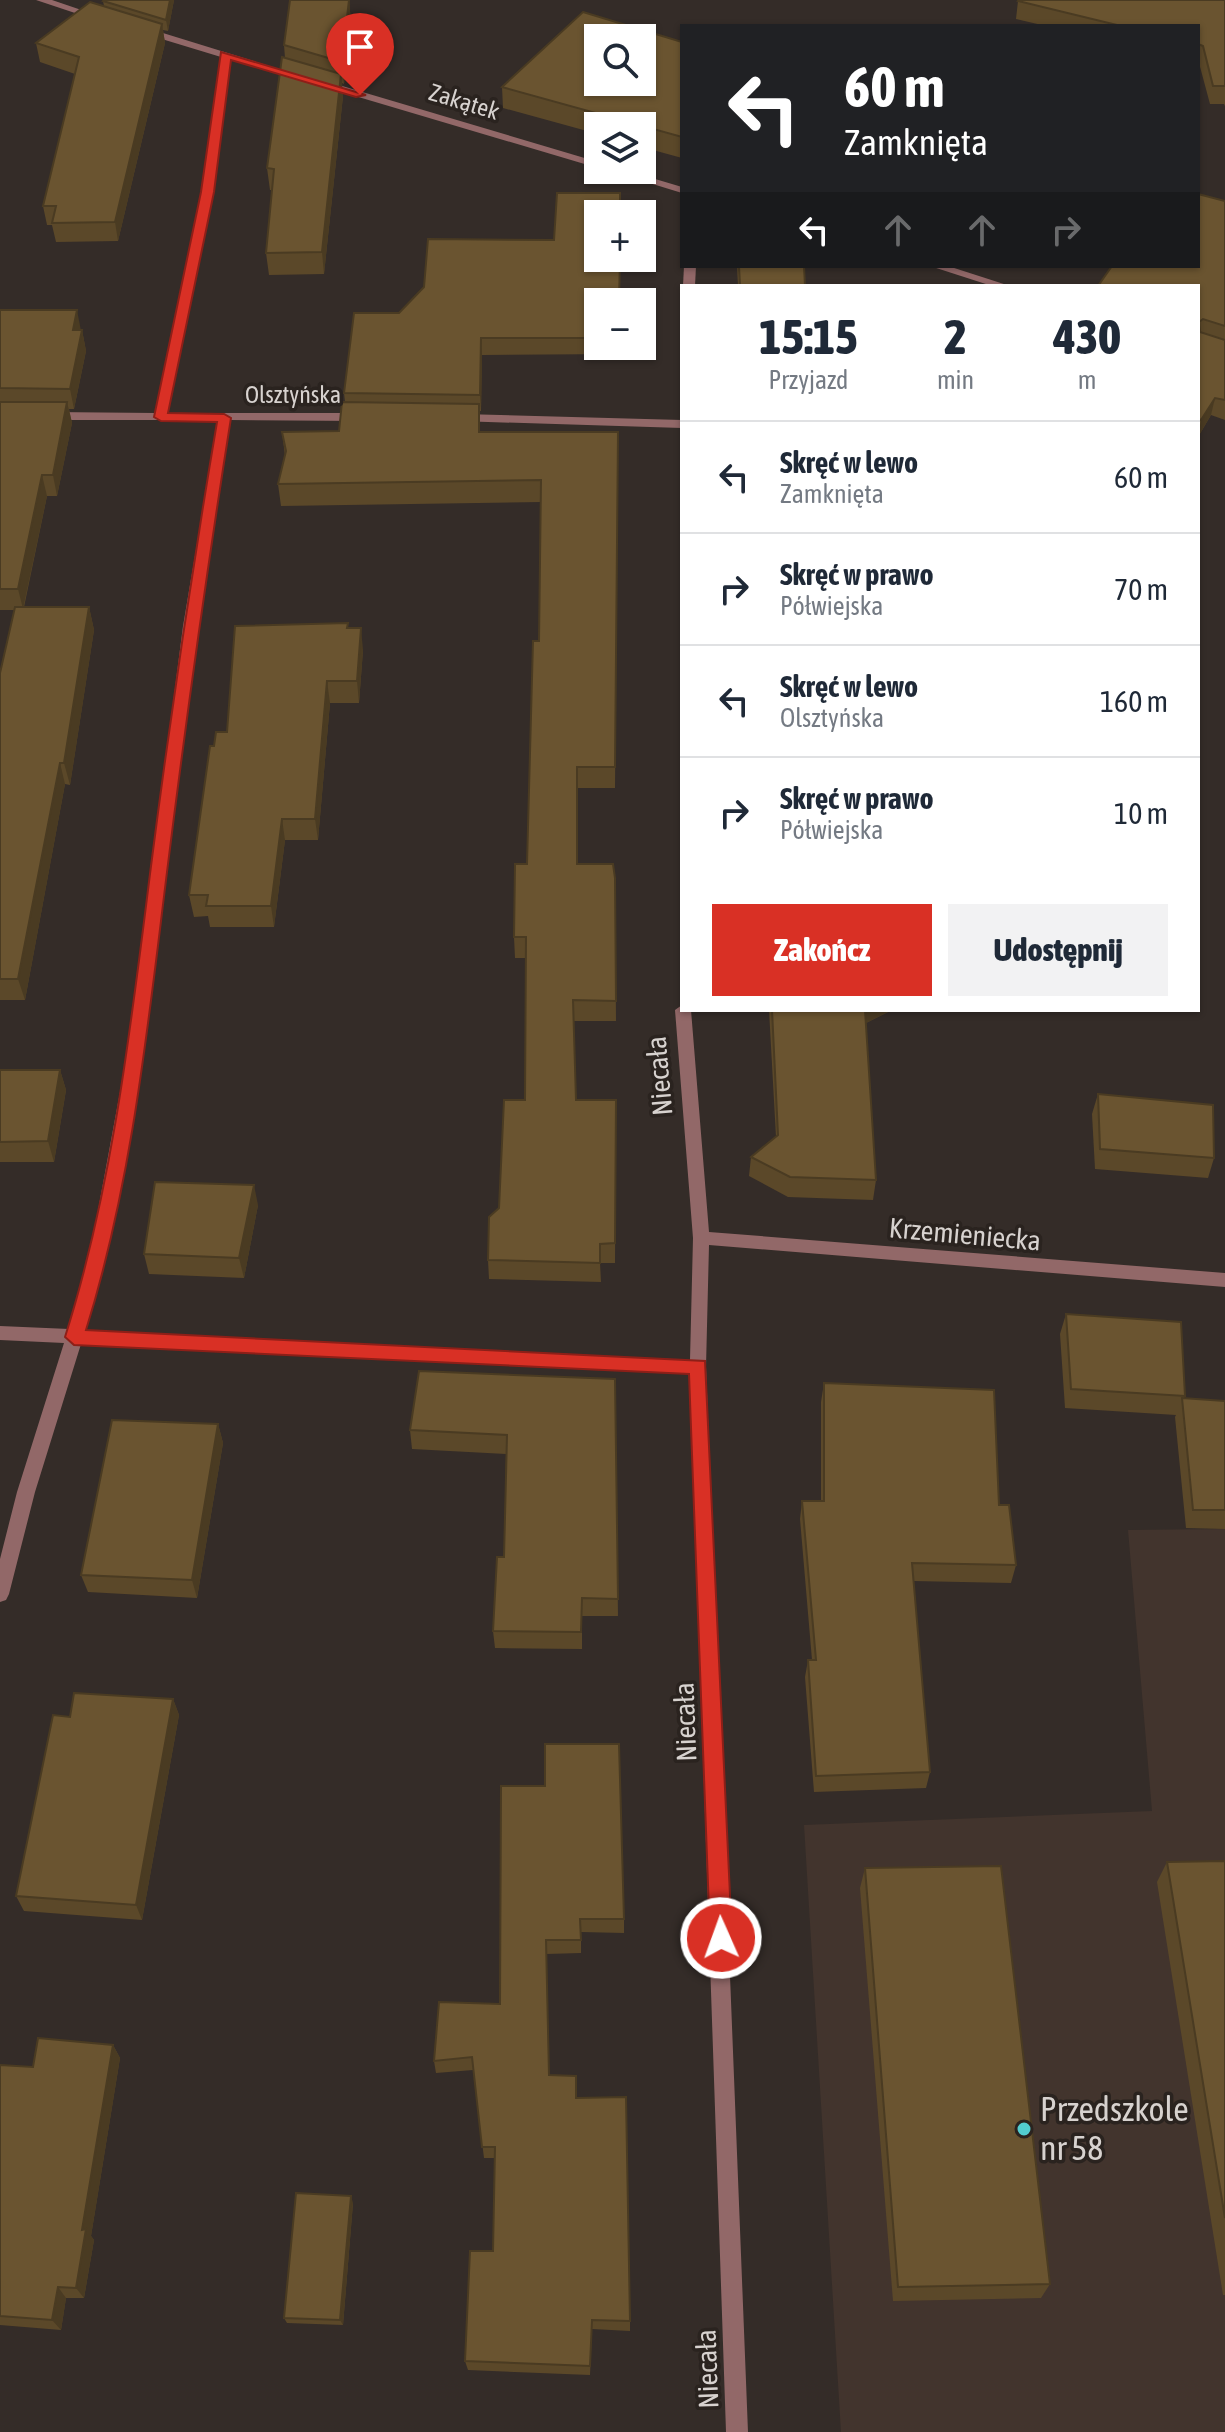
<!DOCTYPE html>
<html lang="pl">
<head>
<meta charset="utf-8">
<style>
  body { margin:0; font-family:"Asap Condensed",sans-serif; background:#f2f2f3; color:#1f2937; height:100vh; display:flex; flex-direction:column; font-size:30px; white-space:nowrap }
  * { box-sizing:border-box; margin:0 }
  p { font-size:26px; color:#747a83 }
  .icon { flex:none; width:44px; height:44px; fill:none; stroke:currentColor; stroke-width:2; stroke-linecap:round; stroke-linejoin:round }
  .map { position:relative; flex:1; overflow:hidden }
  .panel { position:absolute; left:680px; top:284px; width:520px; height:728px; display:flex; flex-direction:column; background:#fff; border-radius:0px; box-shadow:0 2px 6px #0004 }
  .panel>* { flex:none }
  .banner { position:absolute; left:680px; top:24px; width:520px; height:244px; border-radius:0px; box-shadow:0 2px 6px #0004; background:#202124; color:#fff; overflow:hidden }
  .fabs { position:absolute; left:584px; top:24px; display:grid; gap:16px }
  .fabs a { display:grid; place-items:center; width:72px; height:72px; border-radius:0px; background:#fff; box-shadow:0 2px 6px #0004; font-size:40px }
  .pin { position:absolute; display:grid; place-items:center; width:68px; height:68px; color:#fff; margin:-82px -34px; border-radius:50% 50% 50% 0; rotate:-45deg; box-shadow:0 0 8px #0007 }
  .pin .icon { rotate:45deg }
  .me { position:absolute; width:88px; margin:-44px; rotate:358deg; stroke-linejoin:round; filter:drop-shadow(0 0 6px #0008) }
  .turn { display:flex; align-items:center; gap:28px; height:168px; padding:0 32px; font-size:36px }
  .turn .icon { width:104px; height:104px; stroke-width:2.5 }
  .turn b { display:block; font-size:56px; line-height:68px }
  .lanes { display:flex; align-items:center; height:76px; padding:0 32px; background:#0003; justify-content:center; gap:40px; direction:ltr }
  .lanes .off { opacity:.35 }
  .eta { display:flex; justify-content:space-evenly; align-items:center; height:136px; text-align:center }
  .eta b { font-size:48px; font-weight:800; line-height:56px }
  .cta { display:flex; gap:16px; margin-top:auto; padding:16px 32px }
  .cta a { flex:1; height:92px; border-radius:0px; background:#d93025; color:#fff; font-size:32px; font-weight:800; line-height:92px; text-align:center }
  .cta a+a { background:#f2f2f3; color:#1f2937 }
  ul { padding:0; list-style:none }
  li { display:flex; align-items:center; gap:24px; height:112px; padding:0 32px; border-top:2px solid #e0e1e3 }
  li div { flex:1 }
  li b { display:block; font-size:30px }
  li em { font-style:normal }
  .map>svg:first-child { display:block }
  .built { fill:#42342d }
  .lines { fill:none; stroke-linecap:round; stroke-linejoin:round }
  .street { fill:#926868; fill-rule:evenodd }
  .wall { fill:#5b4829 }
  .shaded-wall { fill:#4a3b22 }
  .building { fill:#6a5430; stroke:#4a3b22; stroke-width:2; fill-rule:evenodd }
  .route { fill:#d93025; stroke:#8d1f18; stroke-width:2 }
  .poi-dot { fill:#52cdcf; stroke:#2a231f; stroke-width:3 }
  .labels { text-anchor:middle; stroke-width:7; stroke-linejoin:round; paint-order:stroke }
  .far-street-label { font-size:24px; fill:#d7d2cf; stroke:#2a231f }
  .street-label { font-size:28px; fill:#d7d2cf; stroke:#2a231f }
  .near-poi-label { font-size:34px; fill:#d7d2cf; stroke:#2a231f; text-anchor:start }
</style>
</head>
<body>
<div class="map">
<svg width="1225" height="2432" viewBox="0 0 1225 2432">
  <rect width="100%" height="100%" fill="#342c28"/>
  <path class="built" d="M 1225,1529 L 1225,2432 L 841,2432 L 804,1825 L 1152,1811 L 1128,1530 Z"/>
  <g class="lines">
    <g class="street">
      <path d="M 36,0 L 52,0 L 102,17 L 93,19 Z"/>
      <path d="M 142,29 L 150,29 L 305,77 L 300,80 L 231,60 L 214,192 L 168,413 L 362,413 L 368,417 L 362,421 L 230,420 L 197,626 L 146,1038 L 102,1275 L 85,1330 L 690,1360 L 693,1238 L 675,1010 L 682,1005 L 682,1010 L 691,1010 L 709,1232 L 1225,1273 L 1225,1287 L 709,1245 L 706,1367 L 748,2432 L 726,2432 L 690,1374 L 81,1344 L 35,1492 L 9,1594 L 6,1600 L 0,1602 L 0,1559 L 17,1492 L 64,1343 L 0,1340 L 0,1326 L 69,1329 L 86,1275 L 130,1038 L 183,626 L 218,420 L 50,420 L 44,416 L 50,412 L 156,413 L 202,192 L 221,57 L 142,33 Z"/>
      <path d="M 322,80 L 598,162 L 598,168 L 318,85 L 317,83 Z"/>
      <path d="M 607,170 L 625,170 L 682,187 L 682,193 Z"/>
      <path d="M 684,266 L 696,266 L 695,286 L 683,286 Z"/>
      <path d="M 930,266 L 948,266 L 1010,286 L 992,286 Z"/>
      <path d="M 462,414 L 682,420 L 682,428 L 458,421 L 458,415 Z"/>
    </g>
  </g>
  <g class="wall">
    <path d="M 104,0 L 174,0 L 168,31 L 163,30 L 165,43 L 118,241 L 56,242 L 52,225 L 47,225 L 43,206 L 75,74 L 40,62 L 36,43 L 104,6 L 103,1 Z"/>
    <path d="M 349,0 L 351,22 L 344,84 L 342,83 L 343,96 L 324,274 L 269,275 L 266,253 L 272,190 L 270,190 L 267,168 L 285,58 L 284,45 Z"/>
    <path d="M 1225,0 L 1225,106 L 1224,104 L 1210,104 L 1199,63 L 1198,63 L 1198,26 L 1046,26 L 1016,19 L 1018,1 Z"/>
    <path d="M 682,42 L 682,158 L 642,147 L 642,126 L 598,126 L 598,134 L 503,108 L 502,87 Z"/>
    <path d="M 1225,201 L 1225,420 L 1211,415 L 1198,437 L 1198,286 Z"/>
    <path d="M 737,266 L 804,266 L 805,286 L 738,286 Z"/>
    <path d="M 598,302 L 598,346 L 619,346 L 619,354 L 482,355 L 481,411 L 480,411 L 480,432 L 618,432 L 615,788 L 577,788 L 577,864 L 615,878 L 616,1021 L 573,1021 L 576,1100 L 616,1100 L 615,1263 L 600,1263 L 601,1282 L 489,1279 L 488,1260 L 525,1100 L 526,958 L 515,958 L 514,937 L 527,864 L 539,641 L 541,502 L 281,506 L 278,484 L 285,456 L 282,432 L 339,431 L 345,402 L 344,393 L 399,313 Z"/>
    <path d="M 0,310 L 82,330 L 86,351 L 74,409 L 69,409 L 72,423 L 57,496 L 47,496 L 24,607 L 89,607 L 94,630 L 70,785 L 65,784 L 25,1000 L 0,1000 L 0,673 L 14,610 L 0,610 Z"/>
    <path d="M 348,628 L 363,650 L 359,703 L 330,703 L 318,840 L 285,840 L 274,927 L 210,927 L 208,916 L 194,917 L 189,895 L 227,732 Z"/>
    <path d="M 769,1010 L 892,1010 L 866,1023 L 876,1180 L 873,1200 L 788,1197 L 749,1176 L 751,1157 L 776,1137 Z"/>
    <path d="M 0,1070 L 60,1070 L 66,1090 L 54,1162 L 0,1162 Z"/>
    <path d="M 1098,1094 L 1214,1158 L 1208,1178 L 1095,1169 L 1092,1114 Z"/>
    <path d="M 258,1205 L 244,1278 L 149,1274 L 144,1254 Z"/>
    <path d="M 1066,1314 L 1185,1396 L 1184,1398 L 1225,1401 L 1225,1529 L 1186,1528 L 1175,1417 L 1176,1415 L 1065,1408 L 1060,1334 Z"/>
    <path d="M 615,1379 L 618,1616 L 582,1616 L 582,1649 L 495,1648 L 493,1631 L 504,1557 L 506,1454 L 412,1449 L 410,1430 Z"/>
    <path d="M 824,1383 L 999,1505 L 1016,1565 L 1011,1583 L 913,1581 L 930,1772 L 926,1788 L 814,1792 L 805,1677 L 808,1660 L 812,1660 L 800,1519 L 802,1501 L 821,1501 L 821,1402 Z"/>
    <path d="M 218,1424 L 223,1443 L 197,1598 L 88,1592 L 81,1575 Z"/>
    <path d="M 173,1699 L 179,1715 L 142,1920 L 24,1911 L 16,1896 L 70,1717 Z"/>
    <path d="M 545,1786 L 624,1919 L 624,1933 L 581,1932 L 581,1953 L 546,1954 L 549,2075 L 576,2098 L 630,2321 L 630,2331 L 592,2329 L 590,2375 L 468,2370 L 465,2361 L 493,2251 L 495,2158 L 484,2158 L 473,2070 L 436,2073 L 434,2061 L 500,2004 Z"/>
    <path d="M 1225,1861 L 1225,2295 L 1223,2295 L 1157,1882 L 1167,1862 Z"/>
    <path d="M 865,1868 L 1050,2284 L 1041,2298 L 893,2301 L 860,1888 Z"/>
    <path d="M 113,2045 L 120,2058 L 91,2236 L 94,2240 L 84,2298 L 66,2298 L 61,2330 L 0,2325 L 0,2065 L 33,2067 Z"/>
    <path d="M 353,2203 L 343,2325 L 287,2323 L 284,2318 Z"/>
  </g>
  <g class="shaded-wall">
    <path d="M 170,0 L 174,0 L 168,31 L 166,20 Z"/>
    <path d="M 349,0 L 351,22 L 344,84 L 342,62 Z"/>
    <path d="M 162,24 L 165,43 L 118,241 L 115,222 Z"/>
    <path d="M 341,74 L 343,96 L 324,274 L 322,252 Z"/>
    <path d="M 77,310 L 81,331 L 73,330 Z"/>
    <path d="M 82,330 L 86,351 L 74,409 L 70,389 Z"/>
    <path d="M 481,338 L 482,355 L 481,411 L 480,395 Z"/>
    <path d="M 1215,398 L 1211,415 L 1198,437 L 1201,420 Z"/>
    <path d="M 67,402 L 72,423 L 57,496 L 53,475 Z"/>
    <path d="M 42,475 L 47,496 L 23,609 L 18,589 Z"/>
    <path d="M 89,607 L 94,630 L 70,785 L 64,763 Z"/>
    <path d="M 361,628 L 363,650 L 359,703 L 357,681 Z"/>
    <path d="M 327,681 L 330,703 L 318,840 L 315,819 Z"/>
    <path d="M 60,763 L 65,784 L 25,1000 L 18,979 Z"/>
    <path d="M 282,819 L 285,840 L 274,927 L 271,906 Z"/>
    <path d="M 864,1010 L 892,1010 L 862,1025 Z"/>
    <path d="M 60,1070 L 66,1090 L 54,1162 L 48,1141 Z"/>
    <path d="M 254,1185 L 258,1205 L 244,1278 L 239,1258 Z"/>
    <path d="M 218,1424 L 223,1443 L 197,1598 L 192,1580 Z"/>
    <path d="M 173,1699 L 179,1715 L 142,1920 L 136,1905 Z"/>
    <path d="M 113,2045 L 120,2058 L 91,2236 L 94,2240 L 84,2298 L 76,2288 L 82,2230 Z"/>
    <path d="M 351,2196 L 353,2203 L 343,2325 L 340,2320 Z"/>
    <path d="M 58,2287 L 66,2298 L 61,2330 L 52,2320 Z"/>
  </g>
  <g class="building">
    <path d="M 104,0 L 170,0 L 166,20 L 103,1 Z"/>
    <path d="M 290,0 L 349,0 L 342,62 L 284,45 Z"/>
    <path d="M 1019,0 L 1225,0 L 1225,86 L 1213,86 L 1203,46 L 1198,44 L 1198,26 L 1121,26 L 1018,1 Z"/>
    <path d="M 90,2 L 162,24 L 115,222 L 52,223 L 56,206 L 43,206 L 79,57 L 36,43 Z"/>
    <path d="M 583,12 L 682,42 L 682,137 L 502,87 ZM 598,38 L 642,38 L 642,82 L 598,82 Z"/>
    <path d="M 282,57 L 341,74 L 322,252 L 266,253 L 274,169 L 267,168 Z"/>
    <path d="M 557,193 L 620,193 L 620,214 L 598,214 L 598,258 L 620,258 L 619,302 L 598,302 L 598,338 L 481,338 L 480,395 L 344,393 L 354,313 L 399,313 L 424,287 L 428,239 L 554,240 Z"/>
    <path d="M 1198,194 L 1225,201 L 1225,326 L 1203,319 L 1199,322 L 1200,332 L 1225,340 L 1225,400 L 1215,398 L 1201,420 L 1198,419 L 1198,286 L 1098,286 L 1112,266 L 1198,266 Z"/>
    <path d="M 739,266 L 804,266 L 805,286 L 740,286 Z"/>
    <path d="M 0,310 L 77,310 L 73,330 L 82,330 L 70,389 L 0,388 Z"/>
    <path d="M 0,402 L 67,402 L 53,475 L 42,475 L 18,589 L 0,589 Z"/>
    <path d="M 342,402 L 479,404 L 479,432 L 618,432 L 615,767 L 577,767 L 577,864 L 613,864 L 615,878 L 616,1001 L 573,1000 L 576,1100 L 616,1100 L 615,1243 L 600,1244 L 600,1263 L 488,1260 L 489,1217 L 499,1208 L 504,1100 L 525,1100 L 526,937 L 514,937 L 515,864 L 527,864 L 533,641 L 539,641 L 541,480 L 278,484 L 286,451 L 282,432 L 339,431 Z"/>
    <path d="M 15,607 L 89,607 L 64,763 L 60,763 L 18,979 L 0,979 L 0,673 Z"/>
    <path d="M 348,623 L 347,628 L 361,628 L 357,681 L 327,681 L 315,819 L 282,819 L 271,906 L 206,906 L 208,895 L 189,895 L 210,746 L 214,746 L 216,732 L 227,732 L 235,626 Z"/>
    <path d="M 772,1010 L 865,1010 L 876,1180 L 790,1177 L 751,1157 L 778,1135 Z"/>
    <path d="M 0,1070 L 60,1070 L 48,1141 L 0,1142 Z"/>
    <path d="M 1098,1094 L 1213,1105 L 1214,1158 L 1100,1149 Z"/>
    <path d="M 155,1182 L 254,1185 L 239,1258 L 144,1254 Z"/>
    <path d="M 1066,1314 L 1181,1322 L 1185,1396 L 1071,1389 Z"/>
    <path d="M 419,1371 L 615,1379 L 618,1599 L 582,1598 L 581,1632 L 493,1631 L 497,1557 L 504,1557 L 507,1435 L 410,1430 Z"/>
    <path d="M 824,1383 L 994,1390 L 999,1505 L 1009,1505 L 1016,1565 L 912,1563 L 930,1772 L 816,1776 L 808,1660 L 816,1660 L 802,1501 L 824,1501 Z"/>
    <path d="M 1182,1398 L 1225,1401 L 1225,1510 L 1193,1510 Z"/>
    <path d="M 112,1420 L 218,1424 L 192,1580 L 81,1575 Z"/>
    <path d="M 74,1693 L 173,1699 L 136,1905 L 16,1896 L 53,1715 L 70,1717 Z"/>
    <path d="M 545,1744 L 619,1744 L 624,1919 L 580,1919 L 581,1940 L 546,1940 L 549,2075 L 576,2076 L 576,2098 L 626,2097 L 630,2321 L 592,2320 L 590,2366 L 465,2361 L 470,2251 L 493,2251 L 495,2147 L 482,2147 L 472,2057 L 434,2061 L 439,2002 L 500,2004 L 501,1786 L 545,1786 Z"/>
    <path d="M 1225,1861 L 1225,2218 L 1167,1862 Z"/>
    <path d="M 1001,1866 L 1050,2284 L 898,2287 L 865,1868 Z"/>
    <path d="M 38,2038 L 113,2045 L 82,2230 L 86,2229 L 76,2288 L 58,2287 L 52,2320 L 0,2316 L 0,2065 L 33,2067 Z"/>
    <path d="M 296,2193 L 351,2196 L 340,2320 L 284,2318 Z"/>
  </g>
  <path class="route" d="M 221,52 L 366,95 L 356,97 L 231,60 L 214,192 L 168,413 L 224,414 L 231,418 C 207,569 186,720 167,872 C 148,1025 132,1183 86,1330 L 705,1361 L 732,1938 L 729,1946 L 721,1949 L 713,1946 L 710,1938 L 689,1374 L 74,1345 L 65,1337 C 113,1186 131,1024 151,866 C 170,718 192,570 217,422 L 161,421 L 154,417 L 201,192 Z"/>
  <circle class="poi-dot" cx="1024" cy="2129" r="8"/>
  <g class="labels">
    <g class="far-street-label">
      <text transform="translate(464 102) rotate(17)" y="8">Zakątek</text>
      <text x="293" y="403">Olsztyńska</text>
    </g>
    <g class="street-label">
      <text transform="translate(659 1076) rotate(-95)" y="10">Niecała</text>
      <text transform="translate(965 1234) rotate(5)" y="10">Krzemieniecka</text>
      <text transform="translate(685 1722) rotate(-92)" y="10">Niecała</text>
      <text transform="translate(707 2369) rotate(-92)" y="10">Niecała</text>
    </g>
    <g class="near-poi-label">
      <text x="1040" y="2121">Przedszkole<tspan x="1040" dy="39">nr 58</tspan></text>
    </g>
  </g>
</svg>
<div class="fabs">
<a><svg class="icon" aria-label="search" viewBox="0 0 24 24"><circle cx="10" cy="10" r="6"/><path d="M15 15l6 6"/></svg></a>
<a><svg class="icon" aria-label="layers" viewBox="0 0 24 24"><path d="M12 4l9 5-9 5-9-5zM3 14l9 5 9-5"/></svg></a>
<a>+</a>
<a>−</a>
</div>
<div class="pin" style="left:360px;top:95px;background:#d93025"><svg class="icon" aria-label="arrive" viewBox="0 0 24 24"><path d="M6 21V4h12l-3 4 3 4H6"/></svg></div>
<svg class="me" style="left:721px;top:1938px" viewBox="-20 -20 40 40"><circle r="17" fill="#d93025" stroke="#fff" stroke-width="3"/><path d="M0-11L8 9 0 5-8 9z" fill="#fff"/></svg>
<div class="banner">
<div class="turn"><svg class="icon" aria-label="left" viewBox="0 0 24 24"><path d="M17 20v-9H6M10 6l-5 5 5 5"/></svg><div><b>60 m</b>Zamknięta</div></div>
<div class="lanes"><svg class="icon" aria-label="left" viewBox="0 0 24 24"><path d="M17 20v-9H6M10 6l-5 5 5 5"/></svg><svg class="icon off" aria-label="ahead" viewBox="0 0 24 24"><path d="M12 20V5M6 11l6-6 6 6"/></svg><svg class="icon off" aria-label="ahead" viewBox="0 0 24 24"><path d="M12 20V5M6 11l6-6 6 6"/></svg><svg class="icon off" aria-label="right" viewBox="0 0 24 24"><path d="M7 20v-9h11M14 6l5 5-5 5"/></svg></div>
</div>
<section class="panel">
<div class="eta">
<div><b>15:15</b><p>Przyjazd</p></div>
<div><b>2</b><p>min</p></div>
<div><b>430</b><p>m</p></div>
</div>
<ul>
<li><svg class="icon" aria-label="left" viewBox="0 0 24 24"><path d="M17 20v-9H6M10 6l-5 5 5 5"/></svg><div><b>Skręć w lewo</b><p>Zamknięta</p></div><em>60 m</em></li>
<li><svg class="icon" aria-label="right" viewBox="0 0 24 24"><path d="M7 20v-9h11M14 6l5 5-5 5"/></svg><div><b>Skręć w prawo</b><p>Półwiejska</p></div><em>70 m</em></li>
<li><svg class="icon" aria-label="left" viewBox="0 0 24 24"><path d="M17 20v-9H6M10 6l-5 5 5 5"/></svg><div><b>Skręć w lewo</b><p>Olsztyńska</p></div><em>160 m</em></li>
<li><svg class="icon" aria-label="right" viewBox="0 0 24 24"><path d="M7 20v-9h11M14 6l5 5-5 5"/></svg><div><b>Skręć w prawo</b><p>Półwiejska</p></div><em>10 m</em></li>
</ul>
<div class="cta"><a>Zakończ</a><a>Udostępnij</a></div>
</section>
</div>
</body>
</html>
